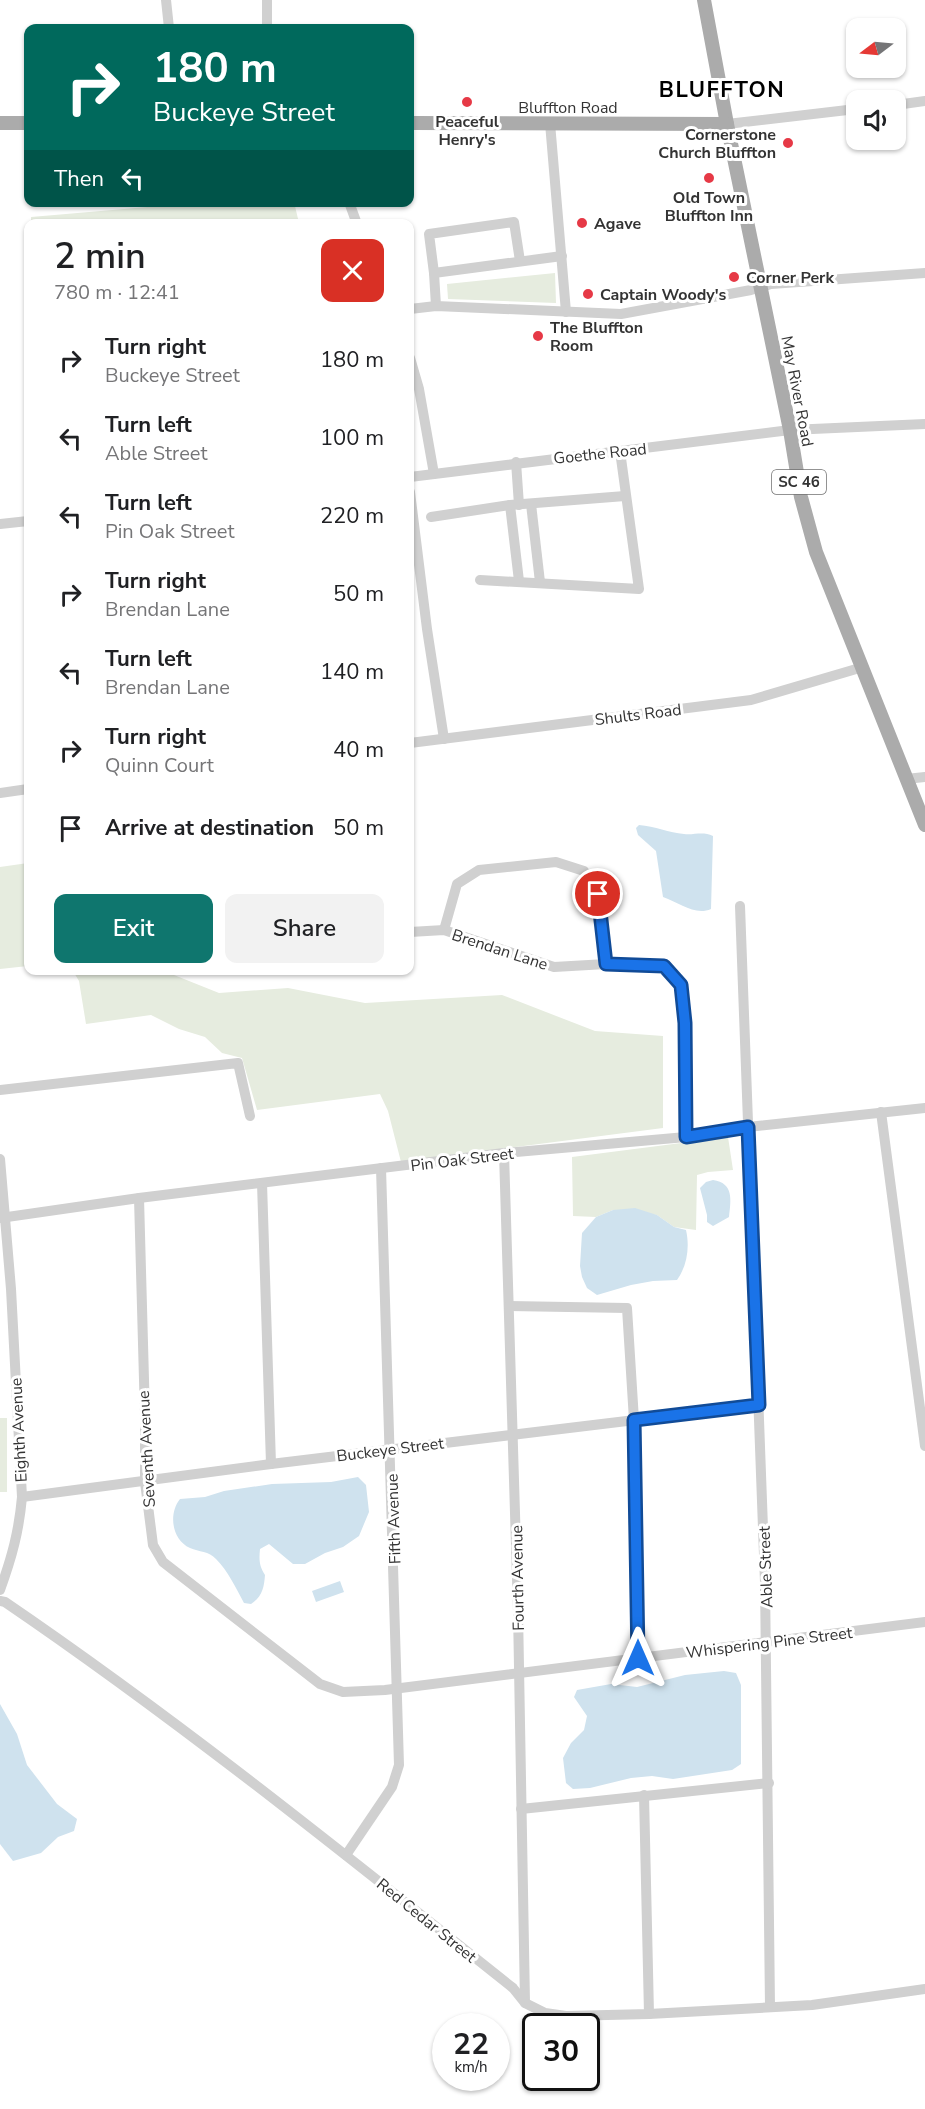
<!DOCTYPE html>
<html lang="en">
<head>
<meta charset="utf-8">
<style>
  body { margin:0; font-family:"Nunito Sans",sans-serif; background:#f2f2f2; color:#202124; height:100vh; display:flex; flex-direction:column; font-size:22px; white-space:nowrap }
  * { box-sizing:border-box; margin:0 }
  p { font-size:20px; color:#757577 }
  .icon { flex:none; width:33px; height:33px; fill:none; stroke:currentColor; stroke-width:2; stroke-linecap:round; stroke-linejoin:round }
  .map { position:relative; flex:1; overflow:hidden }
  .side { position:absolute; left:24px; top:219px; width:390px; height:756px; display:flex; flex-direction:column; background:#fff; border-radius:12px; box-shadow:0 2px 4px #0004 }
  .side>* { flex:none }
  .banner { position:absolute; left:24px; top:24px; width:390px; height:183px; border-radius:12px; box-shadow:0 2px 4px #0004; background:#00695c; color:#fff; overflow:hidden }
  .needle { width:39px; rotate:254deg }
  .fabs { position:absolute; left:846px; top:18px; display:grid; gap:12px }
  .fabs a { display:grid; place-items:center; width:60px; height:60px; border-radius:12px; background:#fff; box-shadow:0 2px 4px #0004; font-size:30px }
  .speed { position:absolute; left:432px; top:2013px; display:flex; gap:12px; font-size:30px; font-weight:700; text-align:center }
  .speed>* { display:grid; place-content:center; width:78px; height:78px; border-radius:50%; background:#fff; box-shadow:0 2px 4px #0004; line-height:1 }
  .speed small { font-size:15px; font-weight:400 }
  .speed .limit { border:3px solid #111; border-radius:9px; background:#fff; color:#111 }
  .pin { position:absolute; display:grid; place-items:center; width:51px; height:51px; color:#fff; margin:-26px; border:3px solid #fff; border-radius:50%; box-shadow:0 2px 6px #0007 }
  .me { position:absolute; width:66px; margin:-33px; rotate:0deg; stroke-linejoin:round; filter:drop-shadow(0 0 4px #0008) }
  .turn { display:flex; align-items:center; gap:21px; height:126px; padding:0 30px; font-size:27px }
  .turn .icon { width:78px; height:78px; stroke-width:2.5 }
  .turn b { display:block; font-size:42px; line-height:51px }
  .then { display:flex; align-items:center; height:57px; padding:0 30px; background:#0003; gap:12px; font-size:22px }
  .round { display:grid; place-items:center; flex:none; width:63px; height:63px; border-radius:12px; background:#f2f2f2 }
  .overview { display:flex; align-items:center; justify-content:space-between; height:102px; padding:0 30px }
  h1 { font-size:36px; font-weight:600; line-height:45px }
  .cta { display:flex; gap:12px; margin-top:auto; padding:12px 30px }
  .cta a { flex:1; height:69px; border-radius:12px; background:#0f766e; color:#fff; font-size:24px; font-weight:600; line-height:69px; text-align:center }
  .cta a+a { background:#f2f2f2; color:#202124 }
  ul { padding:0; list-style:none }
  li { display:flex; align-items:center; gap:18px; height:78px; padding:0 30px }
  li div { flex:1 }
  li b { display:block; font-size:22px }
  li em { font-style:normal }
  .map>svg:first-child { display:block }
  .green { fill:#e6ecdf }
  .water { fill:#cfe2ee }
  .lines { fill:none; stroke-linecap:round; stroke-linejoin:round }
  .minor { stroke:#d0d0d0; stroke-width:10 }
  .major { stroke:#ababab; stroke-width:14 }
  .route-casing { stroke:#114b97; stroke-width:15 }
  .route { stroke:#1a73e8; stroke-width:10 }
  .poi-dot { fill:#e63946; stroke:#fff; stroke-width:2 }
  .labels { text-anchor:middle; stroke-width:6; stroke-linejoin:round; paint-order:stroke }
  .shield { fill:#fff; stroke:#707070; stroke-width:1.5 }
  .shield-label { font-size:15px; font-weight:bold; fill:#333 }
  .street-label { font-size:16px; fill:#333; stroke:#fff }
  .poi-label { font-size:16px; font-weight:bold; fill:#333; stroke:#fff; text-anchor:start }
  .district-label { font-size:22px; font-weight:bold; letter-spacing:1.5px; fill:#000; stroke:#fff }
</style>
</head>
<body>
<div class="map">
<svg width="925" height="2109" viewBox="0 0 925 2109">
  <rect width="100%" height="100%" fill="#fff"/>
  <g class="green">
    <path d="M 294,202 L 299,223 L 31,223 L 31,217 L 194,203 Z"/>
    <path d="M 555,273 L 556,303 L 448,299 L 447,284 Z"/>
    <path d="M 28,863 L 28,966 L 0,969 L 0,867 Z"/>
    <path d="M 73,971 L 166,971 L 169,973 L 219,993 L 288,988 L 365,1003 L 502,995 L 595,1031 L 663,1036 L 663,1128 L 401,1162 L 388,1111 L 380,1094 L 257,1110 L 242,1058 L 222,1053 L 205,1037 L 179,1029 L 151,1015 L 86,1024 L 79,981 Z"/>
    <path d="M 728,1137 L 733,1170 L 708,1172 L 697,1175 L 696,1230 L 674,1227 L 657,1215 L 613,1210 L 596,1217 L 573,1216 L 572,1157 Z"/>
    <rect x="0" y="1418" width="7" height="74"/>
  </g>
  <g class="water">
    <path d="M 639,825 C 655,826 669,833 684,834 C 695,835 703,831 713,836 L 711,909 C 695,916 680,903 663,897 L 656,851 L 638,835 L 636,828 Z"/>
    <path d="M 713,1180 C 734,1183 731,1200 729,1217 L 713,1226 L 707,1222 L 707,1215 L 700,1188 L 706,1182 Z"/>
    <path d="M 635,1208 L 657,1215 L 674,1227 L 686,1230 C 690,1247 687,1266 677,1280 L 653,1281 L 631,1285 L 597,1295 L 587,1288 L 582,1277 L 580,1266 L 582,1233 L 596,1217 L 613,1210 Z"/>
    <path d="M 358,1477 L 366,1485 L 369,1512 L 359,1536 L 343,1547 L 325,1553 L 305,1564 L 293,1564 L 269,1544 L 260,1549 C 259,1559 259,1566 265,1575 C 264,1588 262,1597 251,1604 L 244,1603 C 236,1588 228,1571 216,1559 C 209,1551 199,1552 190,1548 C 172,1540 168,1514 180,1499 L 205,1497 L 224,1491 L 272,1484 L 331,1482 Z"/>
    <path d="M 340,1581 L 344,1592 L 316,1602 L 312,1591 Z"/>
    <path d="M 724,1671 L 736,1673 L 741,1685 L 741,1764 L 732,1770 L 673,1779 L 652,1776 L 631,1778 L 590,1788 L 573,1789 L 566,1783 L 563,1758 L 571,1743 L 584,1730 L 587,1716 L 574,1697 L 577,1690 L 611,1684 L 637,1687 L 685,1675 Z"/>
    <path d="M 0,1704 L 17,1734 L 27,1765 L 57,1804 L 77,1819 L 74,1831 L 58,1837 L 41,1853 L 13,1861 L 0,1844 Z"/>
  </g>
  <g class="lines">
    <g class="minor">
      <path d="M 166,0 L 169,28"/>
      <path d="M 267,0 L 267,28"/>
      <path d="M 896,105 L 925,101"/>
      <path d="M 550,123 L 566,312"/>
      <path d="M 727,124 L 856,109"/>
      <path d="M 349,202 L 357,224"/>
      <path d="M 434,273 L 429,234 L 514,222 L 520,261"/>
      <path d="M 436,306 L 434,273 L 562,256"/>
      <path d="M 410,309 L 436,306 L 621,314 L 751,290 L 771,284 L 925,273"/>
      <path d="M 410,358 L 419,389 L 434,474"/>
      <path d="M 516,462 L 519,505"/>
      <path d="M 410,477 L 790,430 L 925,424"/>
      <path d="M 410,492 L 427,629 L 444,739"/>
      <path d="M 531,504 L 540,582"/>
      <path d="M 510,505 L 519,581"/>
      <path d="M 431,517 L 510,505 L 625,496"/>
      <path d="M 0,524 L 28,521"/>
      <path d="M 480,580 L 639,589 L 620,451"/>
      <path d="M 410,743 L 751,700 L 863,667"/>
      <path d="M 906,779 L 925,777"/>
      <path d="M 0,793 L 28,789"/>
      <path d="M 740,906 L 765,1582 L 770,2007"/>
      <path d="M 444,930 L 457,884 L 479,870 L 556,862 L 584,871 L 598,894 L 606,964"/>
      <path d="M 410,932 L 444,930 L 554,967 L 606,964 L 664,966 L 681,985 L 685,1023 L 686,1137"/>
      <path d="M 0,1090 L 238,1063 L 250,1116"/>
      <path d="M 881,1112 L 925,1446"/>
      <path d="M 504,1153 L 518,1611 L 525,2003"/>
      <path d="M 0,1159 L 11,1289 L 22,1497 C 19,1531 12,1557 0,1590"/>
      <path d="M 262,1183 L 271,1464"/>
      <path d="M 139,1198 L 145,1416 L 145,1482 L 153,1545 L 163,1562 L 320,1684 L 343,1692 L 385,1690 L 925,1622"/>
      <path d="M 0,1218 L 139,1198 L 504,1153 L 686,1137 L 748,1127 L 925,1108"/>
      <path d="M 509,1306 L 627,1308 L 634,1420 L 638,1658"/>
      <path d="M 22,1497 L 271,1464 L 759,1405"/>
      <path d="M 0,1601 L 5,1602 C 181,1722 347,1856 513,1988 L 525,2003 L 545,2013 L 566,2016 L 649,2014 L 812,2005 L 925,1989"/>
      <path d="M 644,1795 L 649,2014"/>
      <path d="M 521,1809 L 769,1783"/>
      <path d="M 346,1855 L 392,1787 L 399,1765 L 381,1168"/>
    </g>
    <g class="major">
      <path d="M 704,0 L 727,124 L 790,430 L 801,497 L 816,552 L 925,825"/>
      <path d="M 0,123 L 28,123"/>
      <path d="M 410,123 L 727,124"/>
    </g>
  </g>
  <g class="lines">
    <defs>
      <path id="route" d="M 598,894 L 606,964 L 664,966 L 681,985 L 685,1023 L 686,1137 L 748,1127 L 759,1405 L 634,1420 L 638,1658"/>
    </defs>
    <use href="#route" class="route-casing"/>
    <use href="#route" class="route"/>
  </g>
  <g class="poi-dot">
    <circle cx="467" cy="102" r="6"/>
    <circle cx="788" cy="143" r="6"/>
    <circle cx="709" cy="178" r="6"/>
    <circle cx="582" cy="223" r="6"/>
    <circle cx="734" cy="277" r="6"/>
    <circle cx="588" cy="294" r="6"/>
    <circle cx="538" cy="336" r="6"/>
  </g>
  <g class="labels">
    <rect class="shield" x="772" y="470" width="54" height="24" rx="4.5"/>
    <g class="shield-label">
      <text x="799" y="487">SC 46</text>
    </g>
    <g class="street-label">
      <text x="568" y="113">Bluffton Road</text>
      <text transform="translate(798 391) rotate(79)" y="6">May River Road</text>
      <text transform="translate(600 453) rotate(-6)" y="6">Goethe Road</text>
      <text transform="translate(638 714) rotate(-7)" y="6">Shults Road</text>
      <text transform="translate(500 949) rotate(18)" y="6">Brendan Lane</text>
      <text transform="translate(462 1159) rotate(-7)" y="6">Pin Oak Street</text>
      <text transform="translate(18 1430) rotate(-93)" y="6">Eighth Avenue</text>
      <text transform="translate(146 1449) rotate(-93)" y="6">Seventh Avenue</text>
      <text transform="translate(390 1449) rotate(-7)" y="6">Buckeye Street</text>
      <text transform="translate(393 1519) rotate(-92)" y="6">Fifth Avenue</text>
      <text transform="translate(765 1567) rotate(-92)" y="6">Able Street</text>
      <text transform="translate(517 1578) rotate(-91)" y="6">Fourth Avenue</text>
      <text transform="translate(769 1642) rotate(-7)" y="6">Whispering Pine Street</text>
      <text transform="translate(427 1920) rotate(39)" y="6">Red Cedar Street</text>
    </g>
    <g class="poi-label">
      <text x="467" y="127" text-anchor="middle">Peaceful<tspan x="467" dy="18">Henry's</tspan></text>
      <text x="776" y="140" text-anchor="end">Cornerstone<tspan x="776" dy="18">Church Bluffton</tspan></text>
      <text x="709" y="203" text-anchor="middle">Old Town<tspan x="709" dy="18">Bluffton Inn</tspan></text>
      <text x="594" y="229">Agave</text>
      <text x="746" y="283">Corner Perk</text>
      <text x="600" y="300">Captain Woody's</text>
      <text x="550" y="333">The Bluffton<tspan x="550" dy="18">Room</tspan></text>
    </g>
    <g class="district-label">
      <text x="722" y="97">BLUFFTON</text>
    </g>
  </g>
</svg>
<div class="fabs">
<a><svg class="needle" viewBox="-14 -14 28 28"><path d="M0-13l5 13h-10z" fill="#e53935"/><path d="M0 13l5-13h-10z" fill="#757577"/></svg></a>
<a><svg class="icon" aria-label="sound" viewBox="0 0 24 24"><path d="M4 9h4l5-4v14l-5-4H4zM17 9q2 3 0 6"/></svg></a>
</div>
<div class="speed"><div>22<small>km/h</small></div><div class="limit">30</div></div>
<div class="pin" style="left:598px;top:894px;background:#d93025"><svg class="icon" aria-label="arrive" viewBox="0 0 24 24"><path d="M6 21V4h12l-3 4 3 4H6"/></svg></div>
<svg class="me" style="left:638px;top:1658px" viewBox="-20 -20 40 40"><path d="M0-17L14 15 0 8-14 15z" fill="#1a73e8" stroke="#fff" stroke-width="4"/></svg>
<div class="banner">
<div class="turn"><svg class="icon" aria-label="right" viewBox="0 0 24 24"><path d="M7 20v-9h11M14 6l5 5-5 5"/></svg><div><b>180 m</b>Buckeye Street</div></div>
<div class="then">Then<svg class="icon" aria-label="left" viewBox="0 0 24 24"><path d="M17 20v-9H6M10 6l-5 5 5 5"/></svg></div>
</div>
<section class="side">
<div class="overview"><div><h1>2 min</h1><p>780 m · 12:41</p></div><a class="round" style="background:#d93025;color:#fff"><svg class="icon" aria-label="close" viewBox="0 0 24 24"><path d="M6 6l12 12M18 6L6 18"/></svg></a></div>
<ul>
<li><svg class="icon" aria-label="right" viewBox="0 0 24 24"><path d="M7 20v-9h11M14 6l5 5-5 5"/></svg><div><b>Turn right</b><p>Buckeye Street</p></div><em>180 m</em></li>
<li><svg class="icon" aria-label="left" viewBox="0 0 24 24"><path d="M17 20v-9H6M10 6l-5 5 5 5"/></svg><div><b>Turn left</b><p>Able Street</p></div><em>100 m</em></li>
<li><svg class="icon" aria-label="left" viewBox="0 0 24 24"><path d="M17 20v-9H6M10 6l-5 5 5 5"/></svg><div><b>Turn left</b><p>Pin Oak Street</p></div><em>220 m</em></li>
<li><svg class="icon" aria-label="right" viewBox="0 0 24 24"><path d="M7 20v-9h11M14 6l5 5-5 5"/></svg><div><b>Turn right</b><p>Brendan Lane</p></div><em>50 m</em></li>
<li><svg class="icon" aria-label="left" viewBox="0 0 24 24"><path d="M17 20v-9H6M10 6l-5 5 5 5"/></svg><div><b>Turn left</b><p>Brendan Lane</p></div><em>140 m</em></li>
<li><svg class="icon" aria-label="right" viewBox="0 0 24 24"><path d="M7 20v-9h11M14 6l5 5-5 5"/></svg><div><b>Turn right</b><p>Quinn Court</p></div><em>40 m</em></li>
<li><svg class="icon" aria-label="arrive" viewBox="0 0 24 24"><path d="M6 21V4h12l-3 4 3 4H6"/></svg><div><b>Arrive at destination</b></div><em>50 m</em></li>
</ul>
<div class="cta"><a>Exit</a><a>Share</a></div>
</section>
</div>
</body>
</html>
